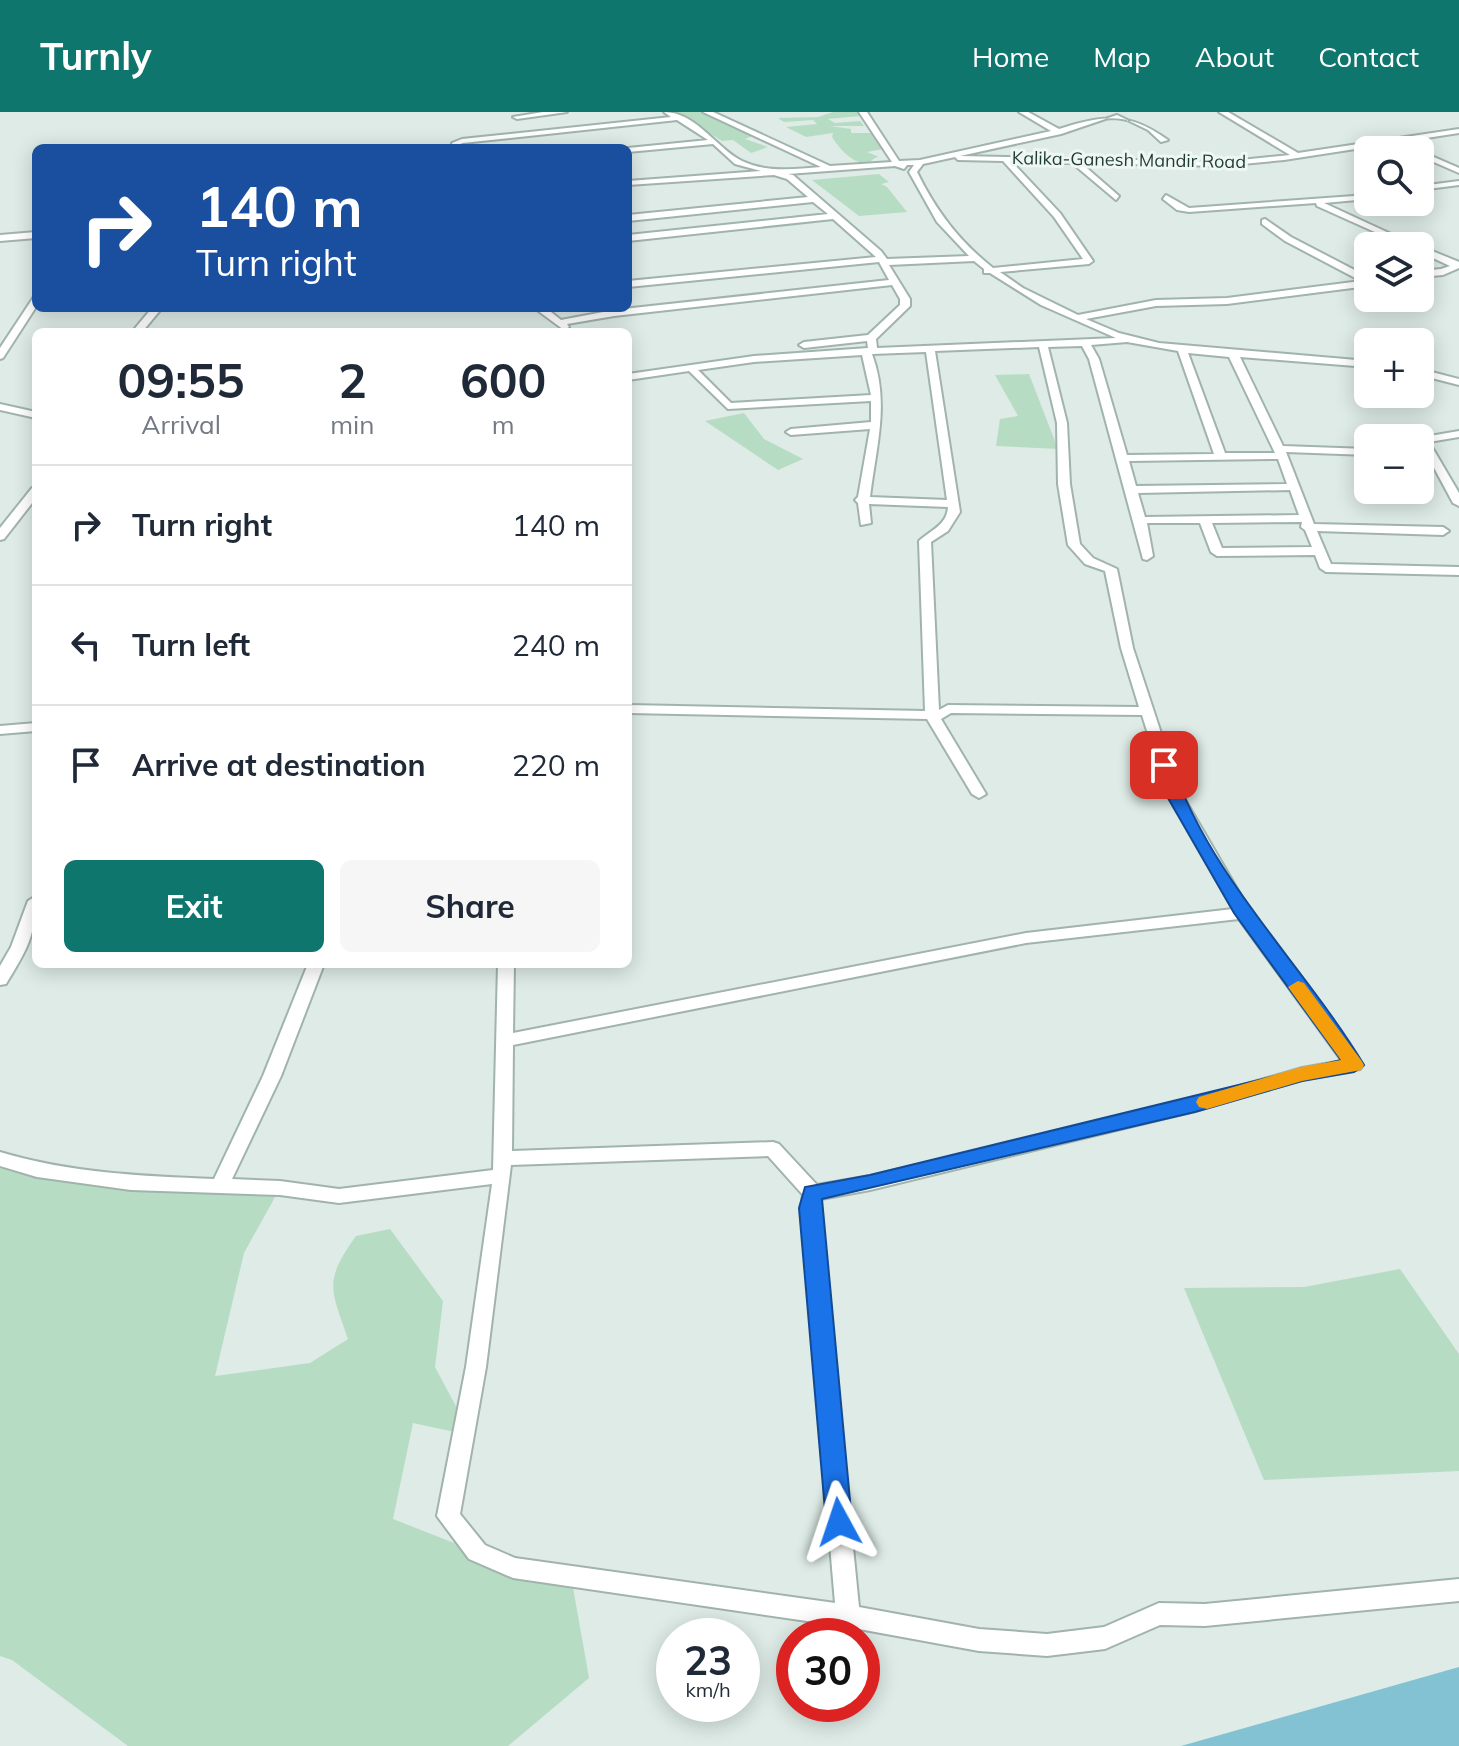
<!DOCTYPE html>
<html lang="en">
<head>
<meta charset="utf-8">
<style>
  body { margin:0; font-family:Mulish,sans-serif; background:#f6f6f7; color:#1f2937; height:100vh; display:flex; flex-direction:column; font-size:30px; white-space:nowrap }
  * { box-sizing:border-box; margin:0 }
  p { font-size:26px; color:#747a83 }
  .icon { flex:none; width:44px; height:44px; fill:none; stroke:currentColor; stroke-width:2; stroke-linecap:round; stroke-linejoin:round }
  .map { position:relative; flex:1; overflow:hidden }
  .side { position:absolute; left:32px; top:216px; width:600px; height:640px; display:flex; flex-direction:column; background:#fff; border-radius:12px; box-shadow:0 4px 20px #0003 }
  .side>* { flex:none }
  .hud { position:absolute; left:32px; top:32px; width:600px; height:168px; border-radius:12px; box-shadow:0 4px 20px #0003; background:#1a4fa0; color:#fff; overflow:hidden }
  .tools { position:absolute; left:1354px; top:24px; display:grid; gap:16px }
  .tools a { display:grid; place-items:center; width:80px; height:80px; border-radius:12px; background:#fff; box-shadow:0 4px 20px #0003; font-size:40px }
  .speed { position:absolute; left:656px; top:1506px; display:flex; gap:16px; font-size:40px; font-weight:700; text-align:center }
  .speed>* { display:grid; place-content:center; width:104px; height:104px; border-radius:50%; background:#fff; box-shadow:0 4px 20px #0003; line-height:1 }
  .speed small { font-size:20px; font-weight:400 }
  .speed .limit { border:12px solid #d22; background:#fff; color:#111 }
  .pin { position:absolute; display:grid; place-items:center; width:68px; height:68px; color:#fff; margin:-34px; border-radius:16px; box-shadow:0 4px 12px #0006 }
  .me { position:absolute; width:88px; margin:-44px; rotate:355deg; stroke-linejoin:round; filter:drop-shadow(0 0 6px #0008) }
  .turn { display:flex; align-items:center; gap:28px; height:168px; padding:0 32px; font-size:36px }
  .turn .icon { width:104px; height:104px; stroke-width:2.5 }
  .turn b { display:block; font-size:56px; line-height:68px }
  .eta { display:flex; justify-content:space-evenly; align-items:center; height:136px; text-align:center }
  .eta b { font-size:48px; font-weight:700; line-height:56px }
  .primary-button { display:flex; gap:16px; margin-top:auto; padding:16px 32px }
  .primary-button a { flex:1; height:92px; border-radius:12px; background:#0f766e; color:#fff; font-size:32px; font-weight:700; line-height:92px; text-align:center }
  .primary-button a+a { background:#f6f6f7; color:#1f2937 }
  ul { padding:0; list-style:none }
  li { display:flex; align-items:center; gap:24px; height:120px; padding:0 32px; border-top:2px solid #e0e1e3 }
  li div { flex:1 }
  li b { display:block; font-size:30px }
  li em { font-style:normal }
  header { display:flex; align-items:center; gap:48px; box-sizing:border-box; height:112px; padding:0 40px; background:#0f766e; color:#fff }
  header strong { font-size:38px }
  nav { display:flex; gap:44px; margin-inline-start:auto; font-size:28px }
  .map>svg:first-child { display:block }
  .green { fill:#b6ddc3 }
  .water { fill:#83c2d3 }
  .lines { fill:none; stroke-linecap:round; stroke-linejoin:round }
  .minor-casing { stroke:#a1b3ad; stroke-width:4 }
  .minor { fill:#fff; fill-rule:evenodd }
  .route { fill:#1a73e8; stroke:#114b97; stroke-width:2 }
  .slow { fill:#f59e0b }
  .labels { text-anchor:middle; stroke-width:6; stroke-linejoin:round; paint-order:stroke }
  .far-street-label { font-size:18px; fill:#1f3b35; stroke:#eff7f4 }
</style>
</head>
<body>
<header>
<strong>Turnly</strong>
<nav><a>Home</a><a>Map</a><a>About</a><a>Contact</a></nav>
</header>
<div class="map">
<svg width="1459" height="1634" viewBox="0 0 1459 1634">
  <rect width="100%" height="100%" fill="#deebe6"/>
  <g class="green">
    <path d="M 675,0 L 705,0 L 753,24 L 745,27 L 768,35 L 751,41 L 733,28 L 722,29 Z"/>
    <path d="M 833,0 L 858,0 L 860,4 L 828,7 L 835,11 L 860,9 L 864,14 L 830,14 L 851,17 L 851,21 L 872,21 L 883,37 L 867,40 L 879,45 C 875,45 874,47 871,49 C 856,57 838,35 832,25 L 833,21 L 806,25 L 786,15 L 817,12 L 813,8 L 784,10 L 778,6 L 818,5 Z"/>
    <path d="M 879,62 L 889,70 L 881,72 L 887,75 L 907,100 L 859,104 L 812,68 Z"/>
    <path d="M 1029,262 L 1058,337 L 996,334 L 1000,307 L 1018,304 L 995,263 Z"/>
    <path d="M 744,301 L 764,327 L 803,347 L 778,358 L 705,309 Z"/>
    <path d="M 0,1047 L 37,1058 L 280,1076 L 244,1141 L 215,1264 L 310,1251 L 348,1227 C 331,1177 323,1170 356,1124 L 390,1117 L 443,1189 L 435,1255 L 459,1300 L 464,1322 L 413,1311 L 393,1407 L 477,1440 L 571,1464 L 589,1566 L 508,1634 L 128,1634 L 12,1548 L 0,1544 Z"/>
    <path d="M 1400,1157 L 1459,1242 L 1459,1359 L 1264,1368 L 1184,1176 L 1304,1175 Z"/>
  </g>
  <path class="water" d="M 1459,1555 L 1459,1634 L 1181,1634 Z"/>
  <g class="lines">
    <defs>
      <g id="minor">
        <path d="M 543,0 L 567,0 L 517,7 L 513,5 Z"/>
        <path d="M 664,0 C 696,0 716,36 742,49 C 767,61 794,57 821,55 L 703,0 L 713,0 L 830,54 L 892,50 L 859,0 L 867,0 L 899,49 L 920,48 L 1051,19 L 1019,0 L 1028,0 L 1059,17 C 1105,2 1129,0 1168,28 L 1161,30 L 1148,18 L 1117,3 L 1061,22 L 960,44 L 1221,50 L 1290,43 L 1219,0 L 1228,0 L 1298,41 L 1459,17 L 1459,21 L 1284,48 L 1221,54 L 1081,51 L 1119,84 L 1116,88 L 1072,51 L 1012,50 L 1060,101 L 1093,149 L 1089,152 L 1000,160 L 1023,176 L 1078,203 L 1156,188 L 1227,186 L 1361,169 L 1285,129 L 1262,112 L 1262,108 L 1265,107 L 1291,125 L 1368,165 L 1368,174 L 1227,192 L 1156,194 L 1086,207 L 1119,221 L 1159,231 L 1368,249 L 1368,255 L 1240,245 L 1283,334 L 1368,337 L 1368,343 L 1286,340 L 1314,412 L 1443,415 L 1449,419 L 1443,423 L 1317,419 L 1331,452 L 1459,455 L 1459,463 L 1326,460 L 1320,456 L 1315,443 L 1217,444 L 1211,440 L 1200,411 L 1147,411 L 1153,444 L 1147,448 L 1143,447 L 1089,247 L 1082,234 L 1048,235 L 1067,311 L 1070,372 L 1080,432 L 1093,446 L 1117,457 L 1133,536 L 1180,679 L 1250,799 L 1360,949 L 1363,953 L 1360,957 L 1302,968 L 1195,999 L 870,1078 L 821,1087 L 819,1096 L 859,1495 L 979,1517 L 1047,1522 L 1104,1515 L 1159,1491 L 1205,1492 L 1459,1467 L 1459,1489 L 1205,1514 L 1160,1513 L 1105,1537 L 1047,1544 L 979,1539 L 848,1515 L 513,1466 L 469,1447 L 437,1404 L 466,1255 L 492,1072 L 339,1091 L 280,1083 L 131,1078 L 37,1065 L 0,1054 L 0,1040 C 70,1061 141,1064 214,1067 L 263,964 L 308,852 L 324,852 L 281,964 L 232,1067 L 280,1069 L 339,1077 L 493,1058 L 498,852 L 514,852 L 513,921 L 1026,821 L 1233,797 L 1166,679 L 1142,603 L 951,601 L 941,607 L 986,682 L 979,686 L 972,682 L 927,607 L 628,601 L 628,593 L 925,599 L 919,429 C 931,418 947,413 948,395 L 869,392 L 871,411 L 861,413 L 858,391 L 855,388 L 858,385 L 870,317 L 791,323 L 786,320 L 791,317 L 871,310 L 871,289 L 728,297 L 689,259 L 628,268 L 628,262 L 754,244 L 868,236 L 867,229 L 804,236 L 799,233 L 804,230 L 868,223 L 900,193 L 900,187 L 892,173 L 614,204 L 567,212 L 569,215 L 564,218 L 537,198 L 535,196 L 546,196 L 561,208 L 614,198 L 889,168 L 879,150 L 628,175 L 628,169 L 876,145 L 833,107 L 628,129 L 628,123 L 828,102 L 813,90 L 628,109 L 628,103 L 808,85 L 787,67 L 774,63 L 628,73 L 628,69 L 761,59 L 735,52 L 713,32 L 628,40 L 628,36 L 708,28 L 677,8 L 463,31 L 460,32 L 462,36 L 454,36 L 452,31 L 462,27 L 671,5 ZM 955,45 L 958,48 L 1003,49 L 1054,105 L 1083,147 L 993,156 C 959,129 936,99 917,60 L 923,52 ZM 907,53 L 914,53 L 909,60 L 937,110 L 969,144 L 887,147 L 881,139 L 793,63 L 788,62 L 895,54 L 904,57 ZM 974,149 L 984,157 L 984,161 L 990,161 L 1041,193 L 1116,226 L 877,236 L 876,227 L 910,194 L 910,187 L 889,153 ZM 1127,230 L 1178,239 L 1214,342 L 1127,343 L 1099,247 L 1091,233 ZM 1039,235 L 1057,311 L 1058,372 L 1068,433 L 1085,452 L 1105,459 L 1121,536 L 1139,595 L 948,593 L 939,598 L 931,430 L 948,419 L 960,400 L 935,239 ZM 926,240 L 947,388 L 870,385 C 876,335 890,291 872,242 ZM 1188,241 L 1229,245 L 1275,341 L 1225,341 ZM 862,243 L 871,283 L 731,291 L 698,258 L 754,250 ZM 1278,347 L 1287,372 L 1136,374 L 1129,349 ZM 1290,378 L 1299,403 L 1145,405 L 1138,381 ZM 1302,410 L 1301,415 L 1305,418 L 1312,435 L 1222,436 L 1212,411 ZM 1239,807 L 1342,949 L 1302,956 L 1195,987 L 870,1064 L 817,1073 L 779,1032 L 773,1030 L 512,1039 L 513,933 L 1026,831 ZM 768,1044 L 803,1083 L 801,1096 L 835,1491 L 515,1446 L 485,1433 L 460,1402 L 486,1255 L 511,1053 Z"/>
        <path d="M 1420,39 L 1459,56 L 1459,61 L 1420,44 Z"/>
        <path d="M 1459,69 L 1459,73 L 1420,78 L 1420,74 Z"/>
        <path d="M 1166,83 L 1189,96 L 1368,83 L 1368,87 L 1324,91 L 1417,134 L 1406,134 L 1317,94 L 1316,91 L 1189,100 L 1177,98 L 1163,87 Z"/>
        <path d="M 36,120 L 36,126 L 0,129 L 0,123 Z"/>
        <path d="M 1420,134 L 1459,150 L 1459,156 L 1443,163 L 1420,165 L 1420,159 L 1441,157 L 1450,154 L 1420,140 Z"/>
        <path d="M 36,185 L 36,195 L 3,246 L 0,247 L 0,236 L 33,186 Z"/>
        <path d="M 152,196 L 162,196 L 142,220 L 132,220 Z"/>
        <path d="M 1420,257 L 1459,267 L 1459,273 L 1420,263 Z"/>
        <path d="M 0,292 L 36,300 L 36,306 L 0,298 Z"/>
        <path d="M 1459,319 L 1459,325 L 1429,330 L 1459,381 L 1459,394 L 1453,391 L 1418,326 Z"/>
        <path d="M 36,375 L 36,386 L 4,427 L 0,428 L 0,416 L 32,376 Z"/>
        <path d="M 36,611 L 36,619 L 0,622 L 0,614 Z"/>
        <path d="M 36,784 C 36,824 26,839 6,872 L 0,873 L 0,854 L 11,835 L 28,789 Z"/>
      </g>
    </defs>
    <use href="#minor" class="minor-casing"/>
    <use href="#minor" class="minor"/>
  </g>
  <path class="route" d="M 1164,648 L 1172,653 C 1211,767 1303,852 1364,953 L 1354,960 L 1302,969 L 1195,1000 L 822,1087 L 852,1410 L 848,1418 L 839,1421 L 830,1418 L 826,1410 L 799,1096 L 805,1075 L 870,1063 L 1341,948 L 1234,801 L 1164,679 L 1156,653 Z"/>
  <path class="slow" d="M 1298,869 L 1304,871 L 1361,948 L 1364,953 L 1361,958 L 1302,969 L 1207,997 L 1199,995 L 1196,990 L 1199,985 L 1302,955 L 1341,948 L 1288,875 Z"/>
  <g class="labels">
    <g class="far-street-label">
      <text transform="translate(1129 48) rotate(1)" y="6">Kalika-Ganesh Mandir Road</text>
    </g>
  </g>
</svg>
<div class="tools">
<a><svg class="icon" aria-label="search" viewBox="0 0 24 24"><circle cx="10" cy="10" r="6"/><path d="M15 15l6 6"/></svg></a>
<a><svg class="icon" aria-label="layers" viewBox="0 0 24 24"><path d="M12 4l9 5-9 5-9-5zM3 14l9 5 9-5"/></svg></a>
<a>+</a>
<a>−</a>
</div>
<div class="speed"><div>23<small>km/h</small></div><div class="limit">30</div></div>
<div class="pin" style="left:1164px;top:653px;background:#d93025"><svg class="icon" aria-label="arrive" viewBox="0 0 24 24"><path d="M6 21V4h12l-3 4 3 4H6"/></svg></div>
<svg class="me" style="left:839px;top:1410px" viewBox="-20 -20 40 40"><path d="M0-17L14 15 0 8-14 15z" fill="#1a73e8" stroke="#fff" stroke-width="4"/></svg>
<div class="hud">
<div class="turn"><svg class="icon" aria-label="right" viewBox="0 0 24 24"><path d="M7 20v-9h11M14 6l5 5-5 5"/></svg><div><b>140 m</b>Turn right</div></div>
</div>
<section class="side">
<div class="eta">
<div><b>09:55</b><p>Arrival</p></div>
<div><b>2</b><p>min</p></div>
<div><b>600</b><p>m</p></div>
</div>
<ul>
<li><svg class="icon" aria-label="right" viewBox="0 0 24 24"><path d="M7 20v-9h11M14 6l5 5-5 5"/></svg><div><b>Turn right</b></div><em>140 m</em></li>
<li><svg class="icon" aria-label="left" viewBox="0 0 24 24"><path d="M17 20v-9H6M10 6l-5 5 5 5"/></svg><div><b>Turn left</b></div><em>240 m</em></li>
<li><svg class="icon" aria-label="arrive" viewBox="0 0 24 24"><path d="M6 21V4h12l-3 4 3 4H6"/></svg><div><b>Arrive at destination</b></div><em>220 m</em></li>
</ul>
<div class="primary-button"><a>Exit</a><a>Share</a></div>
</section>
</div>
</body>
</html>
